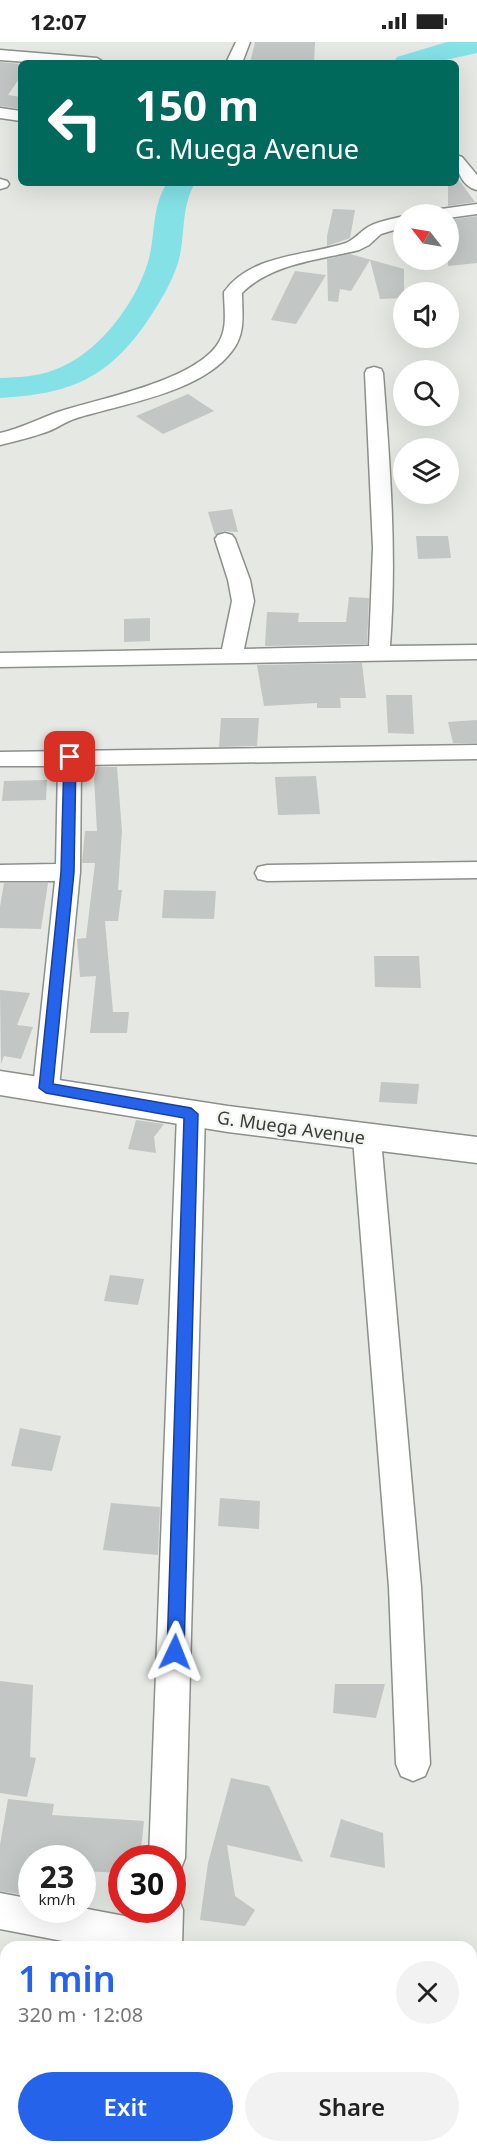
<!DOCTYPE html>
<html lang="en">
<head>
<meta charset="utf-8">
<style>
  body { margin:0; font-family:"Noto Sans",sans-serif; background:#f2f2f2; color:#222; height:100vh; display:flex; flex-direction:column; font-size:22px; white-space:nowrap }
  * { box-sizing:border-box; margin:0 }
  p { font-size:20px; color:#767676 }
  .icon { flex:none; width:33px; height:33px; fill:none; stroke:currentColor; stroke-width:2; stroke-linecap:round; stroke-linejoin:round }
  .map { position:relative; flex:1; overflow:hidden }
  .side { position:absolute; left:0px; top:1899px; width:477px; height:212px; display:flex; flex-direction:column; background:#fff; border-radius:18px 18px 0 0; box-shadow:0 6px 24px #0002 }
  .side>* { flex:none }
  .hud { position:absolute; left:18px; top:18px; width:441px; height:126px; border-radius:9px; box-shadow:0 6px 24px #0002; background:#00695c; color:#fff; overflow:hidden }
  .needle { width:39px; rotate:301deg }
  .buttons { position:absolute; left:393px; top:162px; display:grid; gap:12px }
  .buttons a { display:grid; place-items:center; width:66px; height:66px; border-radius:50%; background:#fff; box-shadow:0 6px 24px #0002; font-size:30px }
  .speed { position:absolute; left:18px; top:1803px; display:flex; gap:12px; font-size:30px; font-weight:700; text-align:center }
  .speed>* { display:grid; place-content:center; width:78px; height:78px; border-radius:50%; background:#fff; box-shadow:0 6px 24px #0002; line-height:1 }
  .speed small { font-size:15px; font-weight:400 }
  .speed .limit { border:9px solid #d22; background:#fff; color:#111 }
  .pin { position:absolute; display:grid; place-items:center; width:51px; height:51px; color:#fff; margin:-26px; border-radius:12px; box-shadow:0 3px 9px #0006 }
  .me { position:absolute; width:66px; margin:-33px; rotate:2deg; stroke-linejoin:round; filter:drop-shadow(0 0 4px #0008) }
  .turn { display:flex; align-items:center; gap:21px; height:126px; padding:0 18px; font-size:27px }
  .turn .icon { width:78px; height:78px; stroke-width:2.5 }
  .turn b { display:block; font-size:42px; line-height:51px }
  .round { display:grid; place-items:center; flex:none; width:63px; height:63px; border-radius:32px; background:#f2f2f2 }
  .overview { display:flex; align-items:center; justify-content:space-between; height:102px; padding:0 18px }
  h1 { font-size:36px; font-weight:600; line-height:45px; color:#2563eb }
  .button { display:flex; gap:12px; margin-top:auto; padding:12px 18px }
  .button a { flex:1; height:69px; border-radius:36px; background:#2563eb; color:#fff; font-size:24px; font-weight:600; line-height:69px; text-align:center }
  .button a+a { background:#f2f2f2; color:#222 }
  .status { display:flex; justify-content:space-between; align-items:center; height:42px; padding:0 30px; background:#fff; direction:ltr }
  .status svg { height:16px; fill:currentColor }
  .map>svg:first-child { display:block }
  .lines { fill:none; stroke-linecap:round; stroke-linejoin:round }
  .river { fill:#84e2e7; fill-rule:evenodd }
  .building { fill:#c2c7c5 }
  .minor-casing { stroke:#8c8f8a; stroke-width:3 }
  .tertiary-casing { stroke:#8c8f8a; stroke-width:3 }
  .minor { fill:#fff; fill-rule:evenodd }
  .tertiary { fill:#fff; fill-rule:evenodd }
  .route { fill:#2563eb; stroke:#184099; stroke-width:1.5 }
  .labels { text-anchor:middle; stroke-width:4.5; stroke-linejoin:round; paint-order:stroke }
  .street-label { font-size:18px; fill:#3a3c3a; stroke:#f2f5f0 }
</style>
</head>
<body>
<div class="status"><b>12:07</b><svg viewBox="0 0 49 12"><path d="M0 12V9h3v3zM5 12V6h3v6zM10 12V3h3v9zM15 12V0h3v12zM26 1h20v11H26zM47 4h2v5h-2z"/></svg></div>
<div class="map">
<svg width="477" height="2110" viewBox="0 0 477 2110">
  <rect width="100%" height="100%" fill="#e5e8e3"/>
  <g class="lines">
    <g class="river">
      <path d="M 447,0 L 477,0 L 477,11 L 432,21 L 393,21 L 397,15 Z"/>
      <path d="M 167,141 L 195,141 C 180,167 186,194 178,221 C 171,242 160,260 148,278 C 108,337 70,352 0,356 L 0,336 C 18,335 37,335 54,328 C 97,313 135,263 148,220 C 156,193 151,166 167,141 Z"/>
    </g>
  </g>
  <g class="building">
    <path d="M 255,0 L 315,0 L 314,21 L 250,21 Z"/>
    <path d="M 0,20 L 21,22 L 21,34 L 8,53 L 21,55 L 21,67 L 0,64 Z"/>
    <path d="M 456,134 L 475,160 L 448,164 L 448,141 L 456,141 Z"/>
    <path d="M 333,167 L 355,168 L 350,196 L 327,204 L 327,194 Z"/>
    <path d="M 477,174 L 477,221 L 448,224 L 448,178 Z"/>
    <path d="M 350,212 L 404,227 L 404,256 L 380,257 L 370,218 L 351,249 L 340,247 L 338,260 L 328,259 L 327,217 Z"/>
    <path d="M 295,229 L 326,233 L 296,282 L 271,278 Z"/>
    <path d="M 188,352 L 214,369 L 163,392 L 136,374 Z"/>
    <path d="M 232,467 L 238,490 L 224,489 L 215,493 L 208,470 Z"/>
    <path d="M 416,494 L 448,494 L 451,516 L 418,517 Z"/>
    <path d="M 349,555 L 369,556 L 367,602 L 265,604 L 267,570 L 299,571 L 298,580 L 346,580 Z"/>
    <path d="M 150,576 L 150,599 L 124,600 L 124,577 Z"/>
    <path d="M 362,621 L 366,656 L 340,656 L 341,666 L 317,666 L 317,661 L 264,664 L 257,623 Z"/>
    <path d="M 386,653 L 412,653 L 414,692 L 388,691 Z"/>
    <path d="M 221,676 L 259,676 L 257,704 L 219,705 Z"/>
    <path d="M 477,678 L 477,701 L 453,701 L 448,680 Z"/>
    <path d="M 97,725 L 117,725 L 122,789 L 118,848 L 122,848 L 118,879 L 105,879 L 113,970 L 129,970 L 127,991 L 90,991 L 96,934 L 80,935 L 77,897 L 86,896 L 95,821 L 82,821 L 85,789 L 97,789 L 94,736 Z"/>
    <path d="M 316,734 L 320,772 L 278,773 L 275,735 Z"/>
    <path d="M 47,738 L 46,758 L 2,759 L 4,739 Z"/>
    <path d="M 4,841 L 48,841 L 41,887 L 0,886 L 0,865 Z"/>
    <path d="M 164,848 L 216,849 L 214,877 L 162,876 Z"/>
    <path d="M 374,914 L 419,914 L 421,946 L 375,945 Z"/>
    <path d="M 0,948 L 30,951 L 17,983 L 33,985 L 21,1017 L 4,1014 L 1,1022 Z"/>
    <path d="M 381,1040 L 419,1042 L 417,1062 L 379,1060 Z"/>
    <path d="M 136,1078 L 164,1082 L 154,1095 L 156,1111 L 128,1107 Z"/>
    <path d="M 110,1233 L 144,1237 L 138,1263 L 104,1259 Z"/>
    <path d="M 20,1386 L 61,1394 L 52,1429 L 11,1424 Z"/>
    <path d="M 220,1456 L 260,1459 L 259,1487 L 218,1484 Z"/>
    <path d="M 111,1461 L 160,1465 L 158,1513 L 103,1508 Z"/>
    <path d="M 0,1639 L 33,1643 L 30,1715 L 36,1716 L 27,1755 L 0,1751 Z"/>
    <path d="M 335,1642 L 385,1642 L 376,1676 L 333,1671 Z"/>
    <path d="M 231,1736 L 269,1744 L 303,1820 L 227,1803 L 235,1854 L 255,1868 L 245,1884 L 200,1878 L 208,1821 Z"/>
    <path d="M 8,1757 L 54,1762 L 52,1773 L 144,1779 L 140,1816 L 122,1816 L 122,1831 L 82,1829 L 82,1816 L 32,1816 L 32,1854 L 0,1849 L 0,1803 Z"/>
    <path d="M 341,1777 L 383,1791 L 385,1826 L 330,1815 Z"/>
  </g>
  <g class="lines">
    <defs>
      <g id="minor">
        <path d="M 236,0 L 250,0 L 242,21 L 226,21 Z"/>
        <path d="M 0,8 L 97,16 L 105,21 L 42,21 L 0,18 Z"/>
        <path d="M 0,66 L 21,69 L 21,79 L 0,76 Z"/>
        <path d="M 456,113 L 462,115 L 477,133 L 477,148 C 461,144 456,127 456,113 Z"/>
        <path d="M 0,137 L 7,139 L 9,142 L 7,145 L 0,147 Z"/>
        <path d="M 477,162 L 477,172 L 448,176 L 448,172 L 433,172 L 441,167 Z"/>
        <path d="M 404,174 L 404,185 L 381,192 L 369,203 L 359,208 C 320,218 272,221 242,251 C 242,272 246,291 232,309 C 201,351 121,362 74,377 C 65,380 57,386 49,389 C 33,395 16,399 0,403 L 0,391 C 22,386 40,376 61,369 C 102,356 197,338 219,300 C 228,285 224,266 224,250 C 251,212 306,214 346,201 C 355,197 360,190 368,185 C 378,179 393,177 404,174 Z"/>
        <path d="M 374,325 L 381,327 L 383,331 C 390,422 397,513 390,604 L 477,603 L 477,617 L 0,625 L 0,611 L 222,607 L 232,559 L 228,538 L 215,497 L 218,493 L 225,491 L 232,493 L 235,497 L 250,538 L 254,559 L 244,607 L 369,604 L 373,506 L 365,331 L 367,327 Z"/>
        <path d="M 477,703 L 477,717 L 81,723 L 80,830 L 59,1046 L 56,1053 L 46,1056 L 36,1053 L 33,1046 L 55,839 L 0,839 L 0,823 L 56,822 L 58,724 L 0,724 L 0,710 Z"/>
        <path d="M 477,820 L 477,836 L 267,839 L 258,837 L 255,831 L 258,825 L 267,823 Z"/>
        <path d="M 191,1062 L 201,1065 L 205,1072 L 185,1816 L 180,1829 L 172,1832 L 172,1816 L 149,1816 L 177,1072 L 181,1065 Z"/>
        <path d="M 367,1086 L 377,1090 L 381,1097 L 421,1545 L 430,1722 L 425,1734 L 413,1739 L 401,1734 L 396,1722 L 389,1545 L 353,1097 L 357,1090 Z"/>
        <path d="M 0,1851 L 32,1857 L 32,1868 L 82,1866 L 146,1878 L 147,1868 L 172,1868 L 172,1853 L 178,1855 L 183,1868 L 182,1905 L 94,1905 L 0,1887 Z"/>
        <rect x="141" y="2104" width="40" height="6"/>
      </g>
      <path id="tertiary" d="M 0,1029 L 228,1064 L 477,1095 L 477,1121 L 228,1090 L 0,1053 Z"/>
    </defs>
    <use href="#minor" class="minor-casing"/>
    <use href="#tertiary" class="tertiary-casing"/>
    <use href="#minor" class="minor"/>
    <use href="#tertiary" class="tertiary"/>
  </g>
  <path class="route" d="M 70,711 L 76,715 L 74,830 L 53,1042 L 191,1066 L 198,1072 L 184,1610 L 181,1615 L 175,1617 L 169,1615 L 167,1610 L 184,1076 L 46,1051 L 39,1046 L 61,830 L 64,715 Z"/>
  <g class="labels">
    <g class="street-label">
      <text transform="translate(291 1086) rotate(8)" y="6">G. Muega Avenue</text>
    </g>
  </g>
</svg>
<div class="buttons">
<a><svg class="needle" viewBox="-14 -14 28 28"><path d="M0-13l5 13h-10z" fill="#e53935"/><path d="M0 13l5-13h-10z" fill="#767676"/></svg></a>
<a><svg class="icon" aria-label="sound" viewBox="0 0 24 24"><path d="M4 9h4l5-4v14l-5-4H4zM17 9q2 3 0 6"/></svg></a>
<a><svg class="icon" aria-label="search" viewBox="0 0 24 24"><circle cx="10" cy="10" r="6"/><path d="M15 15l6 6"/></svg></a>
<a><svg class="icon" aria-label="layers" viewBox="0 0 24 24"><path d="M12 4l9 5-9 5-9-5zM3 14l9 5 9-5"/></svg></a>
</div>
<div class="speed"><div>23<small>km/h</small></div><div class="limit">30</div></div>
<div class="pin" style="left:70px;top:715px;background:#d93025"><svg class="icon" aria-label="arrive" viewBox="0 0 24 24"><path d="M6 21V4h12l-3 4 3 4H6"/></svg></div>
<svg class="me" style="left:175px;top:1610px" viewBox="-20 -20 40 40"><path d="M0-17L14 15 0 8-14 15z" fill="#2563eb" stroke="#fff" stroke-width="4"/></svg>
<div class="hud">
<div class="turn"><svg class="icon" aria-label="left" viewBox="0 0 24 24"><path d="M17 20v-9H6M10 6l-5 5 5 5"/></svg><div><b>150 m</b>G. Muega Avenue</div></div>
</div>
<section class="side">
<div class="overview"><div><h1>1 min</h1><p>320 m · 12:08</p></div><a class="round"><svg class="icon" aria-label="close" viewBox="0 0 24 24"><path d="M6 6l12 12M18 6L6 18"/></svg></a></div>
<div class="button"><a>Exit</a><a>Share</a></div>
</section>
</div>
</body>
</html>
